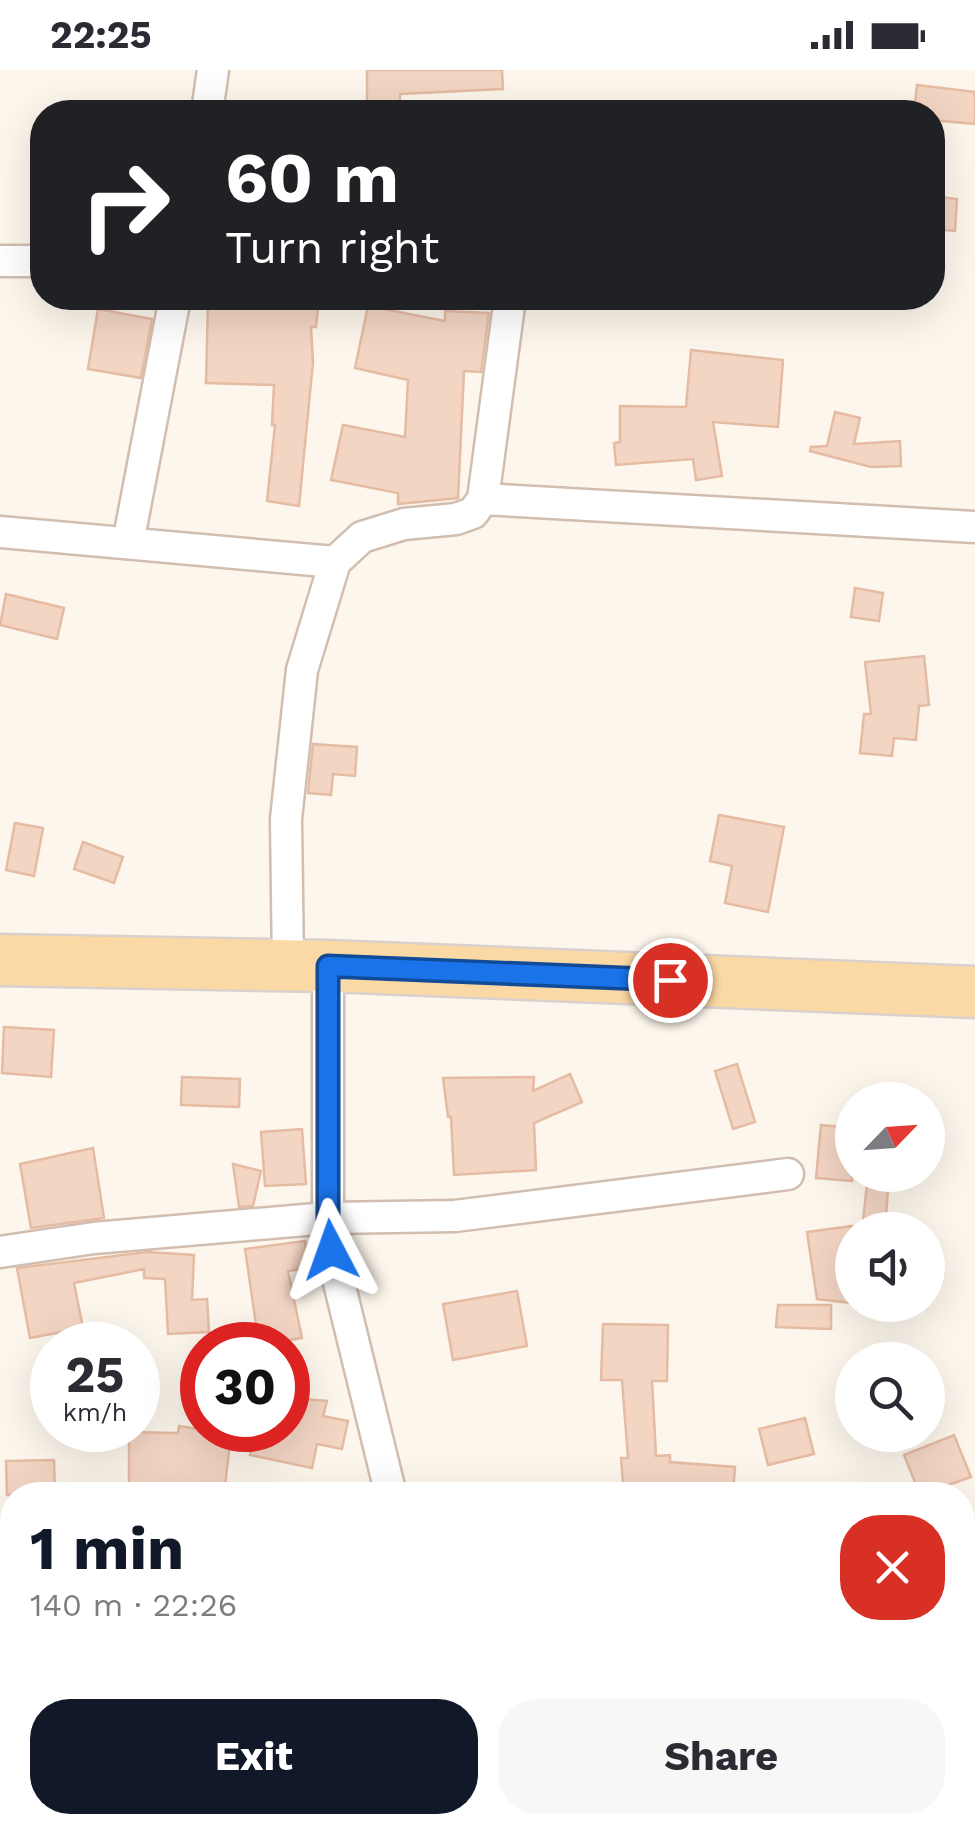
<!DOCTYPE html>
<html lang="en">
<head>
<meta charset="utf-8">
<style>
  body { margin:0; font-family:"Work Sans",sans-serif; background:#f7f7f7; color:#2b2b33; height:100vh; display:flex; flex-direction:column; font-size:38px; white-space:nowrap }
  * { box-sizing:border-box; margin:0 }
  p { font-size:32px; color:#7c7c81 }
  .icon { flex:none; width:55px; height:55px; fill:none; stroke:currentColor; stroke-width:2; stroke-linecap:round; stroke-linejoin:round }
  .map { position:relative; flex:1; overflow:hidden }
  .panel { position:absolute; left:0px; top:1412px; width:975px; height:352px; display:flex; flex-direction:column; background:#fff; border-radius:40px 40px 0 0; box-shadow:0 10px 40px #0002 }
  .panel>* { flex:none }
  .top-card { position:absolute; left:30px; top:30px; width:915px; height:210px; border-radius:40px; box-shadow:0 10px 40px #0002; background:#202124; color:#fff; overflow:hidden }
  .needle { width:65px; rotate:65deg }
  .tools { position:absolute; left:835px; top:1012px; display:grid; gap:20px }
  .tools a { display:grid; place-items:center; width:110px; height:110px; border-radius:50%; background:#fff; box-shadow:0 10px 40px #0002; font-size:50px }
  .speed { position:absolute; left:30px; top:1252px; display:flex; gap:20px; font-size:50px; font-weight:700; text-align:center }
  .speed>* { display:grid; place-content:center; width:130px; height:130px; border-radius:50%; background:#fff; box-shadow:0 10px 40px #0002; line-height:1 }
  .speed small { font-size:25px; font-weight:400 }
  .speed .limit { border:15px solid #d22; background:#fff; color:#111 }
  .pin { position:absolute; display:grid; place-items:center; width:85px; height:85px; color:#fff; margin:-42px; border:5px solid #fff; border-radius:50%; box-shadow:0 2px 10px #0007 }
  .me { position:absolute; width:110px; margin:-55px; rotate:356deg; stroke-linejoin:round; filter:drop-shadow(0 0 8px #0008) }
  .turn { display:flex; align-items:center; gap:35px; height:210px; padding:0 30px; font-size:45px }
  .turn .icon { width:130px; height:130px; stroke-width:2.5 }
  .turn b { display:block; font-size:70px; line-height:85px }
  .round { display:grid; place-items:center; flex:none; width:105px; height:105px; border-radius:40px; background:#f7f7f7 }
  .summary { display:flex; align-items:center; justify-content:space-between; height:170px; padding:0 30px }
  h1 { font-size:60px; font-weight:700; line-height:75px; color:#111827 }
  .button { display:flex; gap:20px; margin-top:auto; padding:20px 30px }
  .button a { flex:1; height:115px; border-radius:40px; background:#111827; color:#fff; font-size:40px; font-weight:700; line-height:115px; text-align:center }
  .button a+a { background:#f7f7f7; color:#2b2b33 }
  .status { display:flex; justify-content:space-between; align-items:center; height:70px; padding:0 50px; background:#fff; direction:ltr }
  .status svg { height:28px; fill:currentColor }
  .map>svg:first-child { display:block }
  .building { fill:#f3d5c3; stroke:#e6bba3; stroke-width:2.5 }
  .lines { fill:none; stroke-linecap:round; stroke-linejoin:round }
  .street-casing { stroke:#d1beb0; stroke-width:35 }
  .primary-casing { stroke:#dad1cd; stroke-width:55 }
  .street { stroke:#fff; stroke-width:30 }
  .primary { stroke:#fbd9a5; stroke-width:50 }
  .route-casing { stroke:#114b97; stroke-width:25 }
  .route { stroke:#1a73e8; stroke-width:18 }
</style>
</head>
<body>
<div class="status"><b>22:25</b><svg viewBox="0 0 49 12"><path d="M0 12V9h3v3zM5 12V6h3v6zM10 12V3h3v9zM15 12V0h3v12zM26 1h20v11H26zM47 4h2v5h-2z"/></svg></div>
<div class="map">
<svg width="975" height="1763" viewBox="0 0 975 1763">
  <rect width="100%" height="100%" fill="#fdf6ec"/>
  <g class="building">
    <path d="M 367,0 L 502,0 L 503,19 L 400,24 L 400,34 L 367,33 Z"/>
    <path d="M 917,15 L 975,22 L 975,54 L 932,50 L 932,42 L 914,42 Z"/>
    <path d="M 932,126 L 957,129 L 955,161 L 932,159 Z"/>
    <path d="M 208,228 L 319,228 L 316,257 L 311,257 L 313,292 L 299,436 L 267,431 L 275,355 L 272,355 L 274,315 L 206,313 Z"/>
    <path d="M 368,236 L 445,251 L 445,241 L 489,243 L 481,302 L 464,301 L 458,428 L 398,434 L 398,423 L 331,410 L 343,355 L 405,367 L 408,310 L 355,298 Z"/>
    <path d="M 98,239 L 152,249 L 141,308 L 88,299 Z"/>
    <path d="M 691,280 L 783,290 L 778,357 L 713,352 L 722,406 L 696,410 L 693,389 L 616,395 L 614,373 L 620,372 L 620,336 L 686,337 Z"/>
    <path d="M 835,342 L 860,348 L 854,374 L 900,371 L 901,396 L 871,397 L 810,381 L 811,377 L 827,376 Z"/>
    <path d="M 855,518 L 883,523 L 879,551 L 851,547 Z"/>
    <path d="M 6,524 L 64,538 L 57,569 L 0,555 Z"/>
    <path d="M 924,586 L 929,635 L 919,636 L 916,670 L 894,668 L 892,686 L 860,683 L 864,644 L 871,644 L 865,592 Z"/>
    <path d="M 313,674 L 357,677 L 355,706 L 333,704 L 331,725 L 308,723 Z"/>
    <path d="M 719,745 L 784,757 L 768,842 L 725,833 L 732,796 L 710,791 Z"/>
    <path d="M 15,753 L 43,758 L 34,806 L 6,800 Z"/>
    <path d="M 83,772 L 123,787 L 114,813 L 74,799 Z"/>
    <path d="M 4,957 L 54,960 L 51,1007 L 2,1003 Z"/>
    <path d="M 737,994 L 755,1052 L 733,1059 L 715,1001 Z"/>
    <path d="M 570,1004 L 582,1032 L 534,1053 L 536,1100 L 454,1105 L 451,1047 L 448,1047 L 443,1008 L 534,1007 L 533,1021 Z"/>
    <path d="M 182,1007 L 240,1009 L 239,1037 L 181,1035 Z"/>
    <path d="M 821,1055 L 852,1058 L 852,1111 L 816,1108 Z"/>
    <path d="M 302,1059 L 306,1114 L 265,1116 L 261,1062 Z"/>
    <path d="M 93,1078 L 104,1148 L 31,1158 L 20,1094 Z"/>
    <path d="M 233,1094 L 261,1101 L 253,1136 L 239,1137 Z"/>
    <path d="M 868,1105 L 889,1105 L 885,1160 L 862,1160 Z"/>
    <path d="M 852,1156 L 852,1233 L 817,1229 L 807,1162 Z"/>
    <path d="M 305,1171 L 309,1198 L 288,1201 L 302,1268 L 259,1275 L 245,1179 Z"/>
    <path d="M 147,1182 L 194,1185 L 192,1230 L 207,1229 L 209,1262 L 168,1264 L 165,1209 L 144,1208 L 144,1199 L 74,1213 L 83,1258 L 30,1268 L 17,1198 Z"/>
    <path d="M 517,1221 L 527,1276 L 453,1290 L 443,1234 Z"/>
    <path d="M 778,1235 L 831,1235 L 831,1259 L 776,1257 Z"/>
    <path d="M 603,1254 L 668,1255 L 667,1311 L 652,1311 L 656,1386 L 670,1385 L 670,1392 L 735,1397 L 733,1425 L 624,1425 L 621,1388 L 628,1388 L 622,1310 L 601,1310 Z"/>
    <path d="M 288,1328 L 327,1331 L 323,1346 L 348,1351 L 342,1379 L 317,1374 L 312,1398 L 250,1385 L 255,1360 L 288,1360 Z"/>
    <path d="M 805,1348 L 814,1384 L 768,1395 L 759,1359 Z"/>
    <path d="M 179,1356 L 231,1364 L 224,1425 L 129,1425 L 129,1362 L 178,1363 Z"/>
    <path d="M 954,1365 L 971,1407 L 920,1425 L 904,1385 Z"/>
    <path d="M 54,1390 L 55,1425 L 7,1425 L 6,1391 Z"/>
  </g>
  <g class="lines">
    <defs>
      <g id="street">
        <path d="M 207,42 L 213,0"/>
        <path d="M 0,191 L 42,191"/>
        <path d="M 483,429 L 975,457"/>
        <path d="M 0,462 L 335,492"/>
        <path d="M 128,473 L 175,228"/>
        <path d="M 328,896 L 328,1148 L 331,1180 L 391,1425"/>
        <path d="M 288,897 L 286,749 L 302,600 L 335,492 L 362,467 L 404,454 L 456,449 L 473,443 L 483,429 L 510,228"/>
        <path d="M 0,1182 L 94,1168 L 328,1148 L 455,1146 L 788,1104"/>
        <path d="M 0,1577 L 12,1579"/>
        <path d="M 962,1605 L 975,1607"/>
        <path d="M 440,1752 L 442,1763"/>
      </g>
      <path id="primary" d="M 0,890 L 328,896 L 975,922"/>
    </defs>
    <use href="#street" class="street-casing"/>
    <use href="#primary" class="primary-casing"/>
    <use href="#street" class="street"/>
    <use href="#primary" class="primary"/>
  </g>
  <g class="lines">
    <defs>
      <path id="route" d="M 331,1180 L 328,1148 L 328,896 L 670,910"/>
    </defs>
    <use href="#route" class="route-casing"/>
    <use href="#route" class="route"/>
  </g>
</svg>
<div class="tools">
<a><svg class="needle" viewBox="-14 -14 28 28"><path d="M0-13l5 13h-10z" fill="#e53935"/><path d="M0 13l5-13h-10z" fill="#7c7c81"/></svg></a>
<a><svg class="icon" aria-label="sound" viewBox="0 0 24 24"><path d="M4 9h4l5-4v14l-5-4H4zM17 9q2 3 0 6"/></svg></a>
<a><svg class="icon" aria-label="search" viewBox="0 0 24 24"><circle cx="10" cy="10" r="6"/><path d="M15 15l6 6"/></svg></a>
</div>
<div class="speed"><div>25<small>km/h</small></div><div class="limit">30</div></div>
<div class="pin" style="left:670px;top:910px;background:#d93025"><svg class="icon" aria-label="arrive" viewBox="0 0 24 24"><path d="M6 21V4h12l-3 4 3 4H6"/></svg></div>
<svg class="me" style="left:331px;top:1180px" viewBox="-20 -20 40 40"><path d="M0-17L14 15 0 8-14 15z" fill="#1a73e8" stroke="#fff" stroke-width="4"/></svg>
<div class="top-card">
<div class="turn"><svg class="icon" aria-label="right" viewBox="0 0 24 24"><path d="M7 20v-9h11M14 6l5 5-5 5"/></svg><div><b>60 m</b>Turn right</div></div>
</div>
<section class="panel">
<div class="summary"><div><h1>1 min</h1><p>140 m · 22:26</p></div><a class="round" style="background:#d93025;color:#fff"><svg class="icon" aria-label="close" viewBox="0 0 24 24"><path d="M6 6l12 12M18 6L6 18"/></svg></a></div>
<div class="button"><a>Exit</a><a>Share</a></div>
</section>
</div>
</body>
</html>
